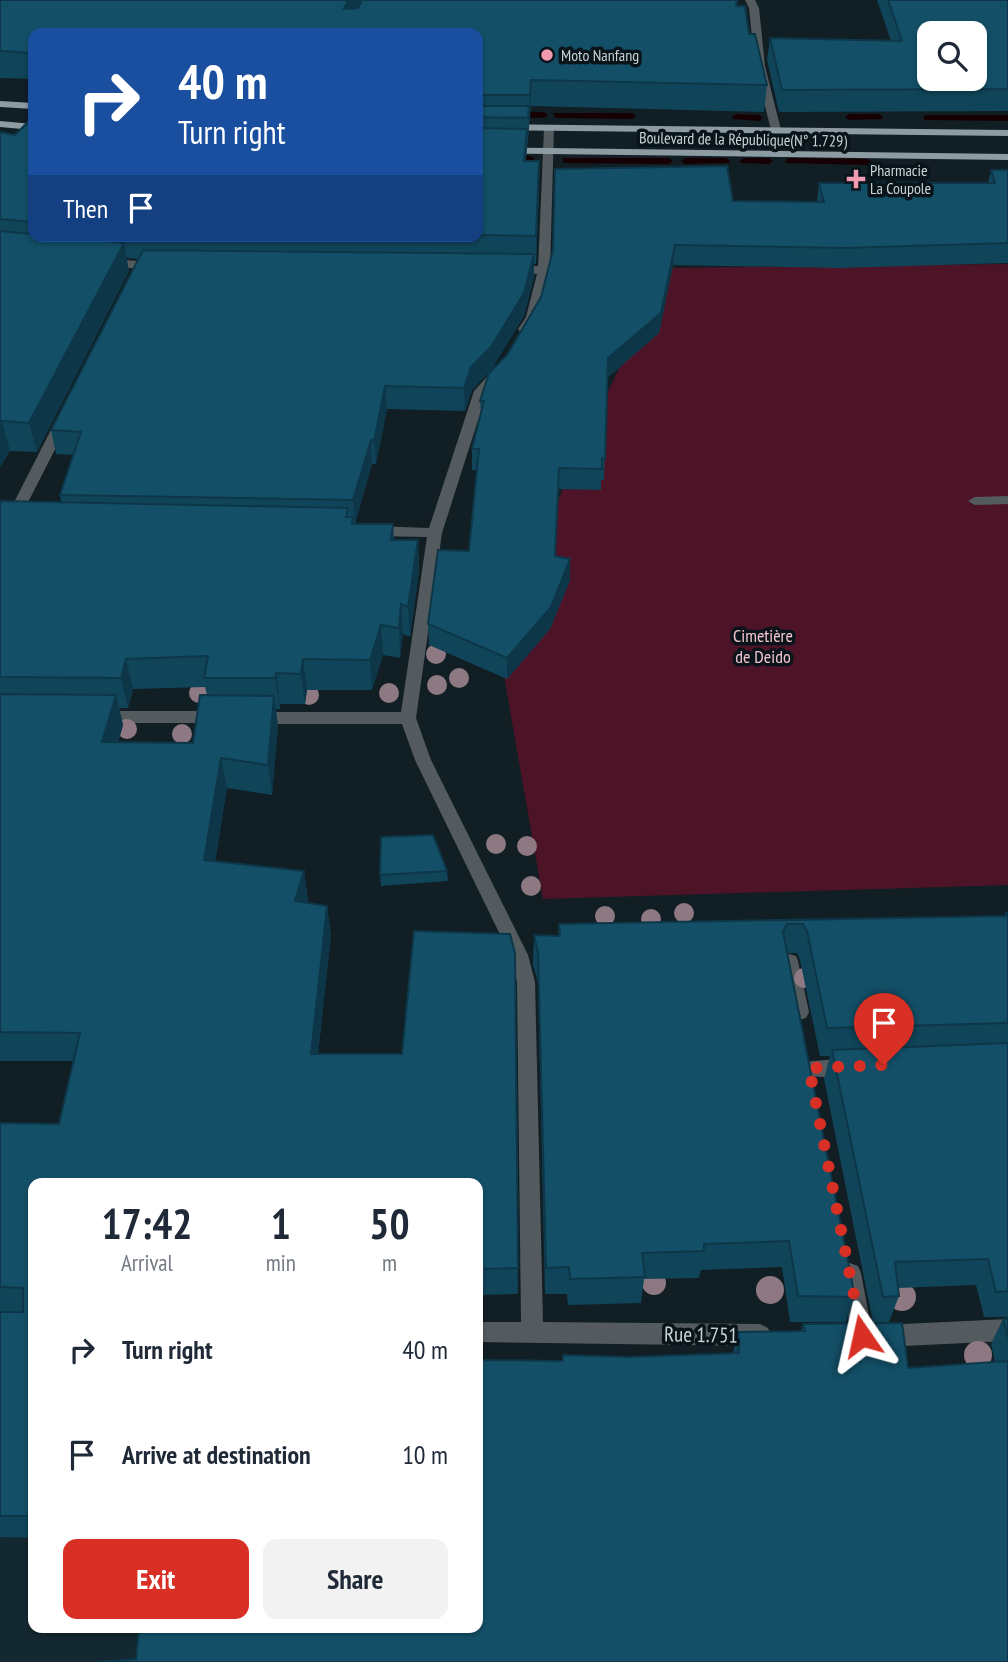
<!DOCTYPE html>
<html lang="en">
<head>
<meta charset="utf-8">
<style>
  body { margin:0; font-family:"PT Sans Narrow",sans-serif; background:#f2f2f3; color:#1f2937; height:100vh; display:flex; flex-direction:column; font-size:26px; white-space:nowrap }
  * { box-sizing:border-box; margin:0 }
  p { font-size:23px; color:#747a83 }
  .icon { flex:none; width:38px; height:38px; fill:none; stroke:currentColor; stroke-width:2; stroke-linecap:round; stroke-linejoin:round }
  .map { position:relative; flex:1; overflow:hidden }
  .side { position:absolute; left:28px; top:1178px; width:455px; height:455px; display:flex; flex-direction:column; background:#fff; border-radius:14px; box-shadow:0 2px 5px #0004 }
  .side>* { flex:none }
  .guide { position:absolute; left:28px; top:28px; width:455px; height:214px; border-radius:14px; box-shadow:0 2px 5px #0004; background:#1a4fa0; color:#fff; overflow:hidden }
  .fabs { position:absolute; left:917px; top:21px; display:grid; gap:14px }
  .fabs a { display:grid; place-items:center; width:70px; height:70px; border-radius:14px; background:#fff; box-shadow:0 2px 5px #0004; font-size:35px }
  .pin { position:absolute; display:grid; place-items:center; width:60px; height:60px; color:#fff; margin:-72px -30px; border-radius:50% 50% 50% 0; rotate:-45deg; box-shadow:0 0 7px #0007 }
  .pin .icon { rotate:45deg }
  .me { position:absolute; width:77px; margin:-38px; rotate:349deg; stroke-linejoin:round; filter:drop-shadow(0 0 5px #0008) }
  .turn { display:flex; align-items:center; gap:24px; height:147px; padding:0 35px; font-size:32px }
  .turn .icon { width:91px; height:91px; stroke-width:2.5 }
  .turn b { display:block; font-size:49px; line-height:60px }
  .then { display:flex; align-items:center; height:66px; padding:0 35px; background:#0003; gap:14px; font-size:26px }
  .eta { display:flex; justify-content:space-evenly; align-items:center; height:119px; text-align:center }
  .eta b { font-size:42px; font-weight:800; line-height:49px }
  .primary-button { display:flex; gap:14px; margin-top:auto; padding:14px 35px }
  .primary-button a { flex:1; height:80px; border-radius:14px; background:#d93025; color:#fff; font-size:28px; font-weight:800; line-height:80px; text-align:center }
  .primary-button a+a { background:#f2f2f3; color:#1f2937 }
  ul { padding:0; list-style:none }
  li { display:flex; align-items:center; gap:21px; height:105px; padding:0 35px }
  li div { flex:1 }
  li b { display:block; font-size:26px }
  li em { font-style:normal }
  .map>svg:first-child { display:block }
  .built { fill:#142831 }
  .green { fill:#4d1427 }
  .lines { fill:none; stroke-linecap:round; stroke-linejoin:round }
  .stream { fill:#170003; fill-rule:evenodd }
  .lane { fill:#545b5e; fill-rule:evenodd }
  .street { fill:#545b5e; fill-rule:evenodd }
  .primary { fill:#8d9ba2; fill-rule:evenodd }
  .tree { fill:#8e7982 }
  .wall { fill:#104459; fill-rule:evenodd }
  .shaded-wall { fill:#0d3748 }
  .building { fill:#134f67; stroke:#0d3748; stroke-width:2; fill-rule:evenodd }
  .route { stroke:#d93025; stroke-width:12; stroke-dasharray:0 21.6 }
  .poi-dot { fill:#f29ab0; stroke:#08141a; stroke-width:2.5 }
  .labels { text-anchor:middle; stroke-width:7; stroke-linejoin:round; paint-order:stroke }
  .far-poi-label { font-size:16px; fill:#cbd3d7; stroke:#08141a; text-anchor:start }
  .far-street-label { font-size:16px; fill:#cbd3d7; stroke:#08141a }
  .park-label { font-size:18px; fill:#f5c3ce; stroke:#08141a }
  .near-street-label { font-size:21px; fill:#cbd3d7; stroke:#08141a }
</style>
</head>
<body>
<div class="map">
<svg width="1008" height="1662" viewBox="0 0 1008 1662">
  <rect width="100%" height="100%" fill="#111e24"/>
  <path class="built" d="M 0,1537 L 33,1538 L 33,1628 L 206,1628 L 204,1662 L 0,1662 Z"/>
  <path class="green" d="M 1008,264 L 1008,885 L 543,899 L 499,647 L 571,469 L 667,268 Z"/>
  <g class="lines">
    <g class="stream">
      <path d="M 478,111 L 544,112 L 548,115 L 544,118 L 478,117 Z"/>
      <path d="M 554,113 L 632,113 L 636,116 L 632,119 L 557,118 L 553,115 Z"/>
      <path d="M 736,114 L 759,115 L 763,118 L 759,121 L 733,119 L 732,117 Z"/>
      <path d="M 879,114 L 883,117 L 882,119 L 849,120 L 845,117 L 849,114 Z"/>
      <path d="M 927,115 L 1008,115 L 1008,121 L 924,120 L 924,116 Z"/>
      <path d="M 478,155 L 531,156 L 535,159 L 531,162 L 478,161 Z"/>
      <path d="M 563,158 L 669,158 L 673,161 L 669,164 L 566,163 L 563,162 Z"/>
      <path d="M 726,158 L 730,161 L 729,163 L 685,164 L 681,161 L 685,158 Z"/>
      <path d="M 744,158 L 769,158 L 773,161 L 769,164 L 741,163 L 740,161 Z"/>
      <path d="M 789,158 L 868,159 L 872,162 L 868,165 L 786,163 L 785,161 Z"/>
    </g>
    <g class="lane">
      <path d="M 549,125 L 554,128 L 550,270 L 544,274 L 538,270 L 544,128 Z"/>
      <path d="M 1008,496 L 1008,504 L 975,505 L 968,501 L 975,497 Z"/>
    </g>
    <g class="street">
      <path d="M 745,0 L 755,0 L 759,8 L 765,66 L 781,130 L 776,133 L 771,130 L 755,66 L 749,8 Z"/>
      <path d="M 103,259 L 159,262 L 165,266 L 159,270 L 99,266 L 99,260 Z"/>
      <path d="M 509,266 L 544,266 L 550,270 L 538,317 L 528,332 L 520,332 L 518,329 L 526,317 L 537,274 L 505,273 L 505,267 Z"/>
      <path d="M 500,367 L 507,371 L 487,392 L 442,533 L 416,718 L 431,760 L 528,955 L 535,982 L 543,1322 L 760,1324 L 768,1328 L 771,1335 L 768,1342 L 760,1346 L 478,1342 L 478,1322 L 521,1322 L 517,982 L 510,955 L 415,760 L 402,724 L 254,724 L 246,718 L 254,712 L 401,712 L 427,537 L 372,536 L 365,531 L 372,526 L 429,528 L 474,391 L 495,368 Z"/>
      <path d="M 63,416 L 70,420 L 19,520 L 12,524 L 7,523 L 5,520 L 56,420 Z"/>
      <path d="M 97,711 L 219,711 L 227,717 L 219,723 L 97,723 L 89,717 Z"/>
      <path d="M 789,954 L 796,956 L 798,961 L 809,1012 L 806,1018 L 799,1020 L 792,1018 L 789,1012 L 780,961 L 782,956 Z"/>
      <path d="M 851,1058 L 858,1060 L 861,1066 L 858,1072 C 843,1077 817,1079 802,1074 L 799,1068 L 802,1062 Z"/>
      <path d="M 850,1263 L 858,1266 L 861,1273 L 872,1332 L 882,1325 L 1008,1319 L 1008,1341 L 882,1347 L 874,1344 L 872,1339 L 870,1344 L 862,1347 L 854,1344 L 839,1273 L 842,1266 Z"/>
    </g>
    <g class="primary">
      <path d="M 0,101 L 33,103 L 33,109 L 0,107 Z"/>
      <path d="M 0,121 L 33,124 L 33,130 L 0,127 Z"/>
      <path d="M 478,124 L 1008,130 L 1008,136 L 478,130 Z"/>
      <path d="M 478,147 L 1008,154 L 1008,160 L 478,153 Z"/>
    </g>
  </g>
  <g class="tree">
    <circle cx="436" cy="654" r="10"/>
    <circle cx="459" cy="678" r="10"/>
    <circle cx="437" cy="685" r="10"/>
    <circle cx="199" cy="693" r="10"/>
    <circle cx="389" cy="693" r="10"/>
    <circle cx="309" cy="695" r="10"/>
    <circle cx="127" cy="729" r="10"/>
    <circle cx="182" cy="734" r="10"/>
    <circle cx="496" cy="844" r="10"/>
    <circle cx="527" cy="846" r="10"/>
    <circle cx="531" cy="886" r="10"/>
    <circle cx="684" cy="913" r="10"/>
    <circle cx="605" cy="916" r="10"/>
    <circle cx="651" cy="919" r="10"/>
    <circle cx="804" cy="978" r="10"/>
    <circle cx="654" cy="1283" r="12"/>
    <circle cx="770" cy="1290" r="14"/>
    <circle cx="902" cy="1297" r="14"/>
    <circle cx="978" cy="1355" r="14"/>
  </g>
  <g class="wall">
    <path d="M 0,0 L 738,0 L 737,6 L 745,6 L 749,34 L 755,34 L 767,85 L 764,112 L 531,106 L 526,161 L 539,161 L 539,188 L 536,264 L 534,264 L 534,277 L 524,316 L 491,370 L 472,390 L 465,411 L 387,409 L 376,464 L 372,464 L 355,524 L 353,524 L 393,524 L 394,540 L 418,540 L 419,571 L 410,637 L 403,634 L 400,658 L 383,655 L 372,690 L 307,690 L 305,704 L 280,704 L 280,709 L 276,709 L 278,726 L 272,795 L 227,788 L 215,862 L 304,871 L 308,901 L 308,903 L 327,906 L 331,936 L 318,1054 L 402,1054 L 414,931 L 510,934 L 515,953 L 518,1294 L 478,1295 L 478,1183 L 33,1183 L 33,1538 L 0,1537 L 0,1312 L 5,1312 L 0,1312 L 0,1123 L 59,1124 L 73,1061 L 0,1061 L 0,501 L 61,502 L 60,495 L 73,455 L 56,454 L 51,430 L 138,259 L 126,258 L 129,271 L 37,452 L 10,451 L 0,467 L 0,132 L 15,135 L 33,117 L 33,236 L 478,236 L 478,33 L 33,33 L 33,79 L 0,78 ZM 205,687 L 207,695 L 200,695 L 193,743 L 118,742 L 123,725 L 119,708 L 128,708 L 133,689 Z"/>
    <path d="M 877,0 L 1008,0 L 1008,111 L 779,112 L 767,60 L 770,38 L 891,41 Z"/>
    <path d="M 991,170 L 1008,170 L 1008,263 L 840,268 L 673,265 L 659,333 L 607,378 L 604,480 L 601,480 L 601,490 L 559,489 L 555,556 L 570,580 L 550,629 L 507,679 L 429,645 L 428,624 L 469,551 L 477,470 L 472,470 L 472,449 L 481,413 L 480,401 L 489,373 L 733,201 L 817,202 L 819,183 L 988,183 Z"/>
    <path d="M 447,871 L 448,881 L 381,886 L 380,875 Z"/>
    <path d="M 1006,913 L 1008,913 L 1008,1317 L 984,1317 L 976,1285 L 898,1288 L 899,1296 L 889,1322 L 873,1322 L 824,1079 L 830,1056 L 820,1056 L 800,960 L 797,953 L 788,953 L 855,1297 L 846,1322 L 790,1322 L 782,1267 L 701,1270 L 699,1278 L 644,1279 L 641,1303 L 568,1305 L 567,1294 L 545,1294 L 538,982 L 533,965 L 534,935 L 558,936 L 559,924 L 1005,916 Z"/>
    <path d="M 1003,1319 L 1008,1319 L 1008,1662 L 136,1659 L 478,1628 L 563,1361 L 629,1357 L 733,1353 L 738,1332 L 801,1331 L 803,1324 L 908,1368 L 995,1362 L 991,1344 Z"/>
  </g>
  <g class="shaded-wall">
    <path d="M 348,0 L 362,0 L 346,33 L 344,9 Z"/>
    <path d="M 531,80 L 531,106 L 529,122 L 530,95 Z"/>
    <path d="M 529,106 L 528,133 L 527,145 L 528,118 Z"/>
    <path d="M 527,129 L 526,156 L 524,189 L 524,161 Z"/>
    <path d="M 539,161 L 539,188 L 536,264 L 536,236 Z"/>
    <path d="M 124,243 L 129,271 L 37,452 L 29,423 Z"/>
    <path d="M 675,245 L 673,265 L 659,333 L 606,379 L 608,358 Z"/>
    <path d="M 534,254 L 534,277 L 524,316 L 491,370 L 472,390 L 465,411 L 464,388 L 471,367 Z"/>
    <path d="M 385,386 L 387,409 L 376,464 L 374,441 Z"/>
    <path d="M 2,421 L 10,451 L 0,467 L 0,425 Z"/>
    <path d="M 371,440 L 372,464 L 355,524 L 353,500 Z"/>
    <path d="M 418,540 L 419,571 L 410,637 L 408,607 Z"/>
    <path d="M 570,559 L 570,580 L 550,629 L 507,679 L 507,658 Z"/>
    <path d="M 401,604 L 403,634 L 400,658 L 399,628 Z"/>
    <path d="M 381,625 L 383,655 L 372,690 L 370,660 Z"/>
    <path d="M 126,659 L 133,689 L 128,708 L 121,678 Z"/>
    <path d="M 303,659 L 307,690 L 305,704 L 301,674 Z"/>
    <path d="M 276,673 L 280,704 L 280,709 L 275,678 Z"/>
    <path d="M 116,695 L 123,725 L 110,772 L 102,742 Z"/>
    <path d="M 274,696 L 278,726 L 272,795 L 268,765 Z"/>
    <path d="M 221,758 L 227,788 L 210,890 L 204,860 Z"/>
    <path d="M 304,871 L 308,901 L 299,931 L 295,901 Z"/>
    <path d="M 327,906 L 331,936 L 315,1082 L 311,1054 Z"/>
  </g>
  <g class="building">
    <path d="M 0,0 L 348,0 L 344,9 L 358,8 L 362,0 L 737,0 L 736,6 L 745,6 L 749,34 L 755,34 L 767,85 L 531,80 L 530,95 L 478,95 L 478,33 L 33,33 L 33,53 L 0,51 Z"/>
    <path d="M 888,0 L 1008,0 L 1008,89 L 782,90 L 770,38 L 902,41 ZM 929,33 L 975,33 L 975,79 L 929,79 Z"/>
    <path d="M 478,106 L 529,106 L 528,118 L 478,117 Z"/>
    <path d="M 33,117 L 33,222 L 0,219 L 0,132 L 15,135 Z"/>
    <path d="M 478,128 L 527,129 L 524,161 L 539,161 L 536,236 L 478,235 Z"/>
    <path d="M 727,166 L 733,201 L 824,202 L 819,183 L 995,183 L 991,170 L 1008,170 L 1008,243 L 844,248 L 675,245 L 661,313 L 608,358 L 605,459 L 602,458 L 602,469 L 559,468 L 555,556 L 570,559 L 551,607 L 507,658 L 428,624 L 438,550 L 469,551 L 479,449 L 472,449 L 484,401 L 480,401 L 481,398 L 489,373 L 507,355 L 541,297 L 553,250 L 555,169 Z"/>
    <path d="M 0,231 L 33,234 L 33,236 L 56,236 L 124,243 L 29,423 L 2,421 L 0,425 Z"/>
    <path d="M 143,250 L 534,254 L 524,293 L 491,347 L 471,367 L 464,388 L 385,386 L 374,441 L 371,440 L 353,500 L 60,495 L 81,432 L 51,430 Z"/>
    <path d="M 0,501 L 348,508 L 346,517 L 353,517 L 352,524 L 393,524 L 391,540 L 418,540 L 408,607 L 401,604 L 399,628 L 381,625 L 370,660 L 303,659 L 301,674 L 276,673 L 275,678 L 204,678 L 208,656 L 126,659 L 121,678 L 0,677 Z"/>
    <path d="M 0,694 L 116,695 L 102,742 L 193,743 L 200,695 L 274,696 L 268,765 L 221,758 L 204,860 L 304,871 L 295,901 L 327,906 L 311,1054 L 402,1054 L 414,931 L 510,934 L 515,953 L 518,1268 L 478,1269 L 478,1183 L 33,1183 L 33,1516 L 0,1516 L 0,1312 L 23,1312 L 23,1288 L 0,1287 L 0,1123 L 59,1124 L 80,1033 L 0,1032 Z"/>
    <path d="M 433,835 L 447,871 L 380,875 L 381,837 Z"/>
    <path d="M 1006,913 L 1008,913 L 1008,1023 L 827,1028 L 807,931 L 803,924 L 787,924 L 783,932 L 855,1297 L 798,1296 L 789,1241 L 704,1244 L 704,1251 L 642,1253 L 645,1277 L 570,1279 L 569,1267 L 546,1268 L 538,953 L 534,935 L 560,936 L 559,924 L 1007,916 Z"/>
    <path d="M 1008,1043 L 1008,1291 L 996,1292 L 988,1259 L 895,1262 L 899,1296 L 883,1297 L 832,1050 Z"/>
    <path d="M 1003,1319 L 1008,1319 L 1008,1338 Z"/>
    <path d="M 902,1323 L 908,1368 L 1008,1361 L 1008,1662 L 95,1662 L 136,1659 L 139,1628 L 478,1628 L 478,1360 L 563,1361 L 563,1355 L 629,1357 L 739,1353 L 738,1332 L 805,1331 L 803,1324 Z"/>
  </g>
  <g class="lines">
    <path class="route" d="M 862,1336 L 809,1068 L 884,1065"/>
  </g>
  <g class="poi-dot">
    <circle cx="547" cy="55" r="7"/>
    <path d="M852.5 168.5h7v7h7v7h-7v7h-7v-7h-7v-7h7z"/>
  </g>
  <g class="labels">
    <g class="far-poi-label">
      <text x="561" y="61">Moto Nanfang</text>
      <text x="870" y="176">Pharmacie<tspan x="870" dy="18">La Coupole</tspan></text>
    </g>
    <g class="far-street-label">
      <text transform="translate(743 139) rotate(1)" y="6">Boulevard de la République(N° 1.729)</text>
    </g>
    <g class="park-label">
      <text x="763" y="642">Cimetière<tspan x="763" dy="21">de Deido</tspan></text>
    </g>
    <g class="near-street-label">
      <text transform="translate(701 1335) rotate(1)" y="7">Rue 1.751</text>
    </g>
  </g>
</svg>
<div class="fabs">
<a><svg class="icon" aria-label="search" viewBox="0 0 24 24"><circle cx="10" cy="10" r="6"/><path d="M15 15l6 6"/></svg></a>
</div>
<div class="pin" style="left:884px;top:1065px;background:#d93025"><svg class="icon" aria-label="arrive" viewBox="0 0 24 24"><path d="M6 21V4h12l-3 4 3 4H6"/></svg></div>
<svg class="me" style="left:862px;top:1336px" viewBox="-20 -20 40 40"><path d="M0-17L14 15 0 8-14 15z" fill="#d93025" stroke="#fff" stroke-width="4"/></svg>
<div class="guide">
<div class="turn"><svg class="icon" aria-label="right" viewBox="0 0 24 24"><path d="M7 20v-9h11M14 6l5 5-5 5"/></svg><div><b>40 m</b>Turn right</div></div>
<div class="then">Then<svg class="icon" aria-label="arrive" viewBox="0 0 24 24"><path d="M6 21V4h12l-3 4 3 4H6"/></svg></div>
</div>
<section class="side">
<div class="eta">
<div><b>17:42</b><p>Arrival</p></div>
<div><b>1</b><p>min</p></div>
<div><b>50</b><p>m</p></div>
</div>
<ul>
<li><svg class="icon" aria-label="right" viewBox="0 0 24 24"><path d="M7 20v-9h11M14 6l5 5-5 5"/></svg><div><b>Turn right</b></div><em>40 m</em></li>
<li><svg class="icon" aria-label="arrive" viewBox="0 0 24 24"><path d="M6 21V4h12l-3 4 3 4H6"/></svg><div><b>Arrive at destination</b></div><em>10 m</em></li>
</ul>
<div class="primary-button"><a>Exit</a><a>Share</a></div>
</section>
</div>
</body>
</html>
